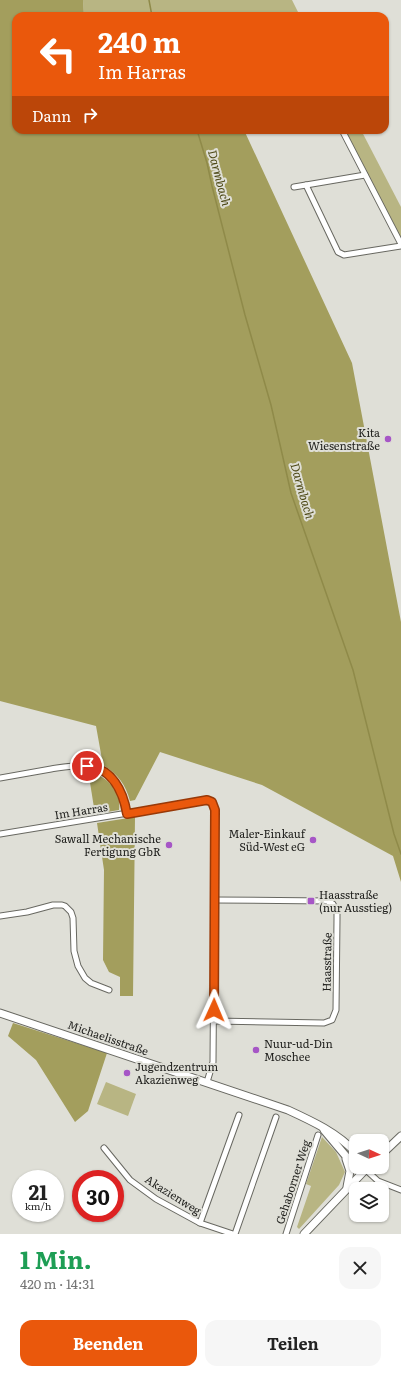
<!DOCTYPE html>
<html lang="de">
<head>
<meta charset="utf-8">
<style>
  body { margin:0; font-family:Literata,serif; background:#f6f6f6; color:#222; height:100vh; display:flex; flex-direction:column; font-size:15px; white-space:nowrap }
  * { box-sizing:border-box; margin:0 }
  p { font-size:13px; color:#767676 }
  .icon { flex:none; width:22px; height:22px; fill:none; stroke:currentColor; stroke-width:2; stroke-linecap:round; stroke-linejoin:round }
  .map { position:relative; height:1234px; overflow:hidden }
  .drawer { display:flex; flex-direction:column; background:#fff; flex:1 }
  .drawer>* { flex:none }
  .banner { position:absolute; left:12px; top:12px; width:377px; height:122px; border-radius:12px; box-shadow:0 1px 3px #0004; background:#ea580c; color:#fff; overflow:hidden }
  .needle { width:26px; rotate:93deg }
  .tools { position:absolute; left:349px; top:1134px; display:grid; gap:8px }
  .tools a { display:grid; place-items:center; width:40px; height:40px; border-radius:8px; background:#fff; box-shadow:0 1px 3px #0004; font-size:20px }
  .speed { position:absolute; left:12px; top:1170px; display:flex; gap:8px; font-size:20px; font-weight:700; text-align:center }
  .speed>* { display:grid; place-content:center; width:52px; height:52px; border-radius:50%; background:#fff; box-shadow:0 1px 3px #0004; line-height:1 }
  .speed small { font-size:10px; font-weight:400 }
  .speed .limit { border:6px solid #d22; background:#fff; color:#111 }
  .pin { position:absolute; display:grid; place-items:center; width:34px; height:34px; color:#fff; margin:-17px; border:2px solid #fff; border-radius:50%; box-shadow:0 1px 4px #0007 }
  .me { position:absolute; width:44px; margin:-22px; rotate:1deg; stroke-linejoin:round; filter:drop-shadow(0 0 3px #0008) }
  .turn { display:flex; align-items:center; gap:14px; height:84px; padding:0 20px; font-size:18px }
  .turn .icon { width:52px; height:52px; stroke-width:2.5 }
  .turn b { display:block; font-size:28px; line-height:34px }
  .then { display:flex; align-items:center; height:38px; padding:0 20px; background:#0003; gap:8px; font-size:15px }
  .round { display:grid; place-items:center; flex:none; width:42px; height:42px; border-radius:12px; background:#f6f6f6 }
  .overview { display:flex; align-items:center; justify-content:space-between; height:68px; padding:0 20px }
  h1 { font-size:24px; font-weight:700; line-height:30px; color:#1e9e55 }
  .cta { display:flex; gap:8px; margin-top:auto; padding:8px 20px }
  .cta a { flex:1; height:46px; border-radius:12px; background:#ea580c; color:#fff; font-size:16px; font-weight:700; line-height:46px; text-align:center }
  .cta a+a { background:#f6f6f6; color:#222 }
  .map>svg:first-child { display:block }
  .green { fill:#b8b583 }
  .forest { fill:#a39e5d }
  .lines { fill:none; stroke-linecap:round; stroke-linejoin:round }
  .stream { stroke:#8f8a49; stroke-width:1.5 }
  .street-casing { stroke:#686861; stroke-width:7 }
  .secondary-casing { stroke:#686861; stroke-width:9 }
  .street { stroke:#fff; stroke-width:5 }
  .secondary { stroke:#fff; stroke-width:7 }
  .route-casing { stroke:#983908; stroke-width:10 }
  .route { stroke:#ea580c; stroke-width:7 }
  .poi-dot { fill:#a656c6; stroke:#dfdfd7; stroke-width:1.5 }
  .labels { text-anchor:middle; stroke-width:4; stroke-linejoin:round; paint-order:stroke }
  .poi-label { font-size:11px; fill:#22221f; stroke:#dfdfd7; text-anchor:end }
  .street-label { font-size:11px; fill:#22221f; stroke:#dfdfd7 }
  .water-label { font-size:12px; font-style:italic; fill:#4c4815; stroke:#dfdfd7 }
</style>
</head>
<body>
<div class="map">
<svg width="401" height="1234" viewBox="0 0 401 1234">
  <rect width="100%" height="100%" fill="#dfdfd7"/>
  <g class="green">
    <path d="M 83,0 L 292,0 L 300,16 L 84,16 Z"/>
    <path d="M 345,130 L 361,130 L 401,207 L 401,239 Z"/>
    <path d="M 106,1082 L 136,1094 L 128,1116 L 97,1104 Z"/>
    <path d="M 322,1137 L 336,1152 L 345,1172 L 339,1185 L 299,1229 L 297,1227 L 311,1186 L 306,1184 Z"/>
  </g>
  <g class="forest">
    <path d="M 0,0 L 83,0 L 84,16 L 16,16 L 16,130 L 244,130 L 352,363 L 401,622 L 401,882 L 393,856 L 275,792 L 262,785 L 160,752 L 135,800 L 130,801 C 126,785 118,774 103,765 L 96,726 L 0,701 Z"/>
    <path d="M 88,770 C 105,776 122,790 119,810 L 95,814 Z"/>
    <path d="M 135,817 L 133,996 L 120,996 L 120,977 L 109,972 L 103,960 L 104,870 L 97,823 Z"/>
    <path d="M 13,1023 L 107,1053 L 88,1111 L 75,1122 L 36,1060 L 8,1036 Z"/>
  </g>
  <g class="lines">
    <g class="stream">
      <path d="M 149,0 L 152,16"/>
      <path d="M 197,130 L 207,163 L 212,186 L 245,315 L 271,405 L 291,493 L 353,670 L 394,834 L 401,854"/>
    </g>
    <defs>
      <g id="street">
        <path d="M 342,130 L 401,244"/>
        <path d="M 365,175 L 306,185 L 338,252 L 344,255 L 401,246"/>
        <path d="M 294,187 L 306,185"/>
        <path d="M 0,778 C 17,775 34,772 51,769 C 64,767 78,764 91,766 C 114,769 124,794 127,814"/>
        <path d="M 0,834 L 207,800 L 212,802 L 215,810 L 213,1062 L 207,1082"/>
        <path d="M 0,916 L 27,912 L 53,905 L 62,905 L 65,906 L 71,912 L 73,918 L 74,951 L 78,966 L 85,978 L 91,983 L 109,990"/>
        <path d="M 214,1021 L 324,1023 L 332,1020 L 336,1010 L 337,919 L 337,912 L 333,904 L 327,901 L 215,900"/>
        <path d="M 104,1148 L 130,1180 L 156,1199 L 200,1223 L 233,1234"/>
        <path d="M 366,1170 L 378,1181 L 401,1190"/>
        <path d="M 200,1223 L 239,1115"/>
        <path d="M 235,1234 L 276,1117"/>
        <path d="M 286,1234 L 318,1135"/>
      </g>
      <g id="secondary">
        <path d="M 0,1013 L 288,1110 C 312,1121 338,1133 356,1153"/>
        <path d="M 324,1130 L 345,1155 L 356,1166"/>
        <path d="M 382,1154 L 401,1136"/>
        <path d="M 346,1159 L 350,1171 L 347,1187"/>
        <path d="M 304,1234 L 368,1167"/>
      </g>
    </defs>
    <use href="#street" class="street-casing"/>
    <use href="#secondary" class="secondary-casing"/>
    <use href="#street" class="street"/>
    <use href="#secondary" class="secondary"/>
  </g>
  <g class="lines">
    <defs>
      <path id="route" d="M 87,766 C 112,768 123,791 127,814 L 207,800 L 212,802 L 215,810 L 214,1010"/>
    </defs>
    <use href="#route" class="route-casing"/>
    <use href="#route" class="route"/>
  </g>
  <g class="poi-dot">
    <circle cx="388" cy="439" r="4"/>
    <circle cx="313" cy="840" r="4"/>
    <circle cx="169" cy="845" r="4"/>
    <rect x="307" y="897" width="8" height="8" rx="2"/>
    <circle cx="256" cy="1050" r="4"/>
    <circle cx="127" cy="1073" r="4"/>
  </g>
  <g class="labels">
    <g class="poi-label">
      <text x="380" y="437">Kita<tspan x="380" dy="13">Wiesenstraße</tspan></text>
      <text x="305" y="838">Maler-Einkauf<tspan x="305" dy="13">Süd-West eG</tspan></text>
      <text x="161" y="843">Sawall Mechanische<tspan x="161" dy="13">Fertigung GbR</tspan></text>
      <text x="319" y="899" text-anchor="start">Haasstraße<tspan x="319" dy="13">(nur Ausstieg)</tspan></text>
      <text x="264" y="1048" text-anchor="start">Nuur-ud-Din<tspan x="264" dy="13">Moschee</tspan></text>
      <text x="135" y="1071" text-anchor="start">Jugendzentrum<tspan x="135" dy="13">Akazienweg</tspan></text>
    </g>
    <g class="street-label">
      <text transform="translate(81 811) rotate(-9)" y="4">Im Harras</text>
      <text transform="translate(327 962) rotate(-89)" y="4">Haasstraße</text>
      <text transform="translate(108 1038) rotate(19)" y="4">Michaelisstraße</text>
      <text transform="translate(293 1182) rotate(-72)" y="4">Gehaborner Weg</text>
      <text transform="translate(173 1195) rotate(32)" y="4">Akazienweg</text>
    </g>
    <g class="water-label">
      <text transform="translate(219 178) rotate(75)" y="4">Darmbach</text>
      <text transform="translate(302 491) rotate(74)" y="4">Darmbach</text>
    </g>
  </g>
</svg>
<div class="tools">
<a><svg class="needle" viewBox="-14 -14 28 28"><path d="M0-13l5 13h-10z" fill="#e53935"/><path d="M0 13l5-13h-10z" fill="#767676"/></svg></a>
<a><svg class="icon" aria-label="layers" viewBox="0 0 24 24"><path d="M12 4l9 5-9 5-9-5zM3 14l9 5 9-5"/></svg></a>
</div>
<div class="speed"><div>21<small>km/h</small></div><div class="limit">30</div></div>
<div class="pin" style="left:87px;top:766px;background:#d93025"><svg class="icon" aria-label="arrive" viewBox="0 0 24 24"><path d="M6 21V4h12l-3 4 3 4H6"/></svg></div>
<svg class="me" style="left:214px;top:1010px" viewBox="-20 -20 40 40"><path d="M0-17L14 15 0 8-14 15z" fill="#ea580c" stroke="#fff" stroke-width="4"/></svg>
<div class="banner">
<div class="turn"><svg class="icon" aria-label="left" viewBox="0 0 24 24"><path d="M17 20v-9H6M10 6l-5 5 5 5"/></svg><div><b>240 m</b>Im Harras</div></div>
<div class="then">Dann<svg class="icon" aria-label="right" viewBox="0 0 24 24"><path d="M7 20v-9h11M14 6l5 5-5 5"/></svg></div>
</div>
</div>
<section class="drawer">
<div class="overview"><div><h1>1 Min.</h1><p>420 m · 14:31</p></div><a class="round"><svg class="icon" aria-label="close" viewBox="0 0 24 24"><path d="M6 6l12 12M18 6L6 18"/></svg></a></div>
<div class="cta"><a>Beenden</a><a>Teilen</a></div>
</section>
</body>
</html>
